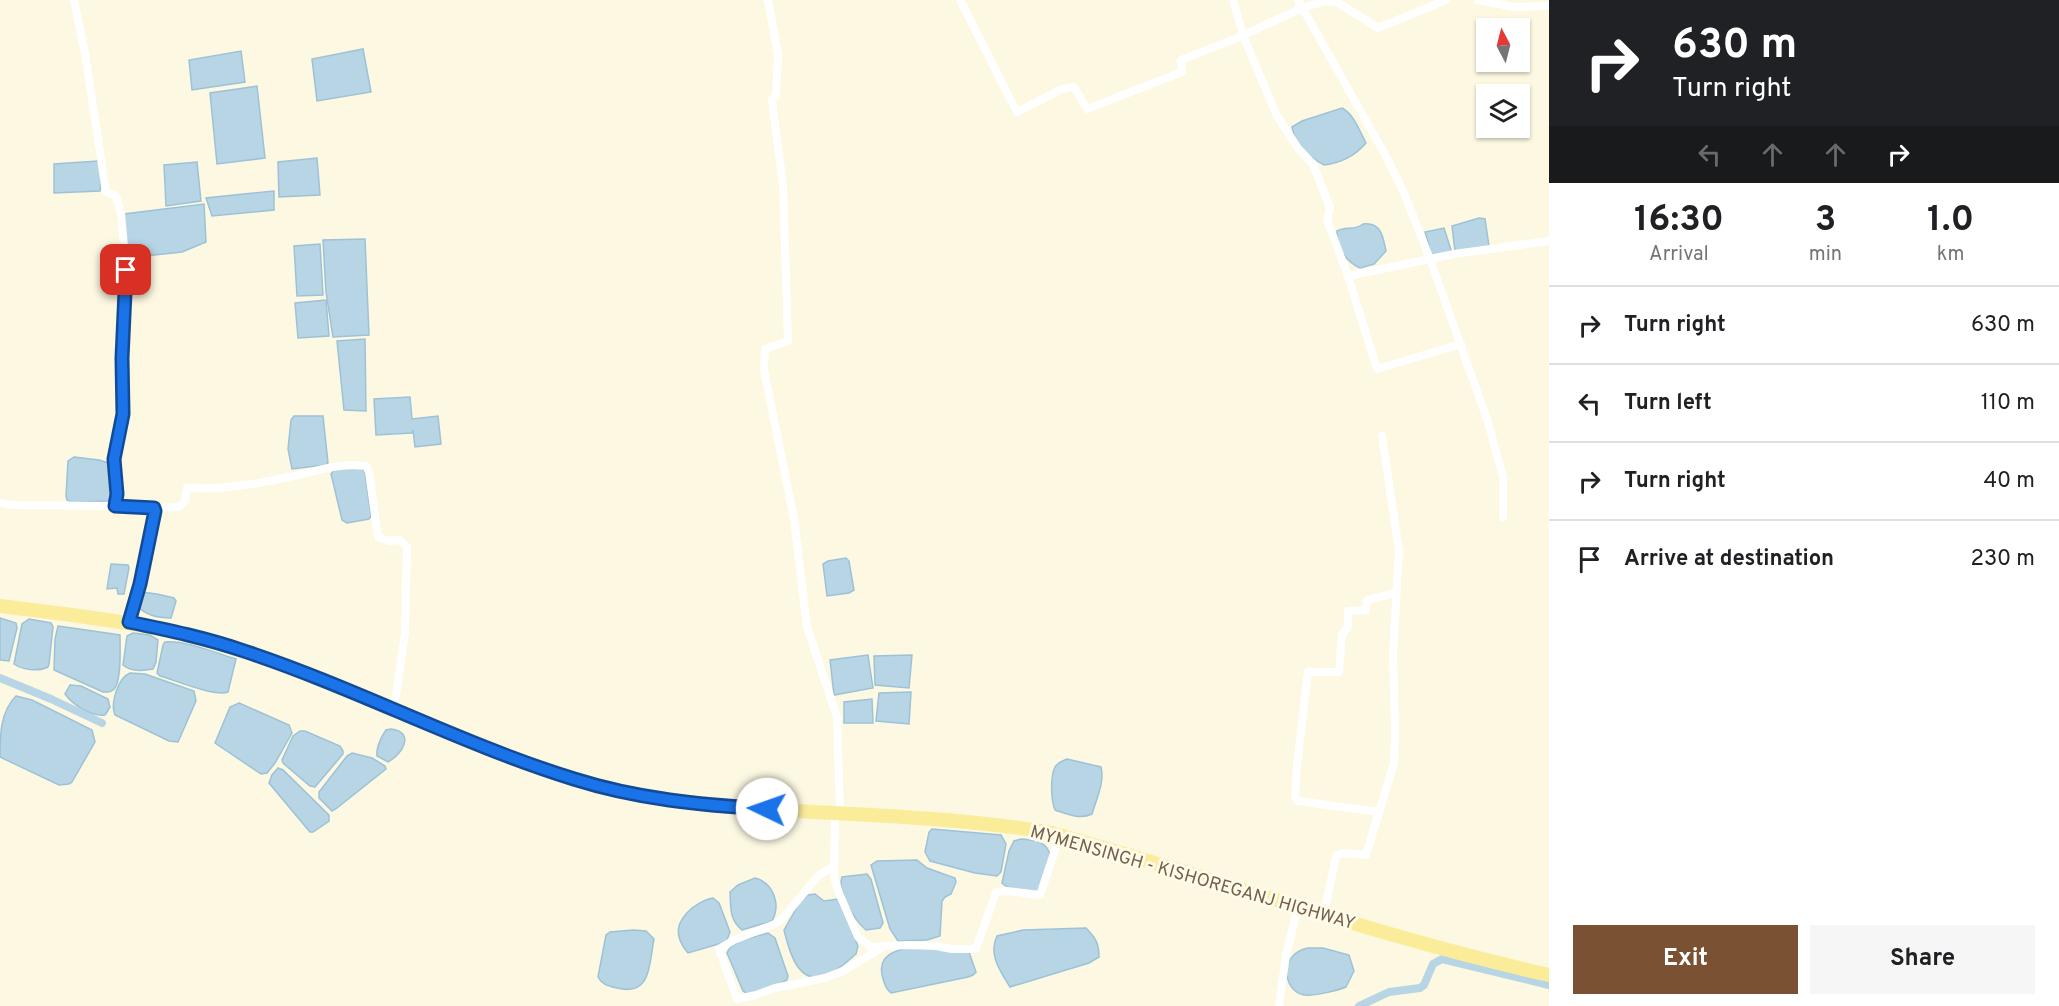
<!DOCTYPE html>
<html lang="en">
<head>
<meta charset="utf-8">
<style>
  body { margin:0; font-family:Overpass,sans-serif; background:#f6f6f6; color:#202124; height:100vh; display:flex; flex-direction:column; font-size:22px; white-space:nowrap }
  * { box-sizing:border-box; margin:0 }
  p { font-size:20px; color:#757577 }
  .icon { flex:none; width:33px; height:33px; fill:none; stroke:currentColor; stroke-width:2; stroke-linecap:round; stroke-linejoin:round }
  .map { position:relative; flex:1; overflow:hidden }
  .drawer { display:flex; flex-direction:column; background:#fff; width:510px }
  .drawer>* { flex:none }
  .guide { background:#202124; color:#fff; overflow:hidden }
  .needle { width:39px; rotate:353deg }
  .tools { position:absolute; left:1476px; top:18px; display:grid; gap:12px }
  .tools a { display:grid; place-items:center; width:54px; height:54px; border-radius:0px; background:#fff; box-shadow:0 2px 4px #0004; font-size:30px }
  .pin { position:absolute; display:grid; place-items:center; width:51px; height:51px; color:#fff; margin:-26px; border-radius:12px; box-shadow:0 3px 9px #0006 }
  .me { position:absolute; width:66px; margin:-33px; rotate:273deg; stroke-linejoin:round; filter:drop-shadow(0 0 4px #0008) }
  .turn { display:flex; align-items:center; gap:21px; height:126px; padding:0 24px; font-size:27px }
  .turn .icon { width:78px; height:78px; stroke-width:2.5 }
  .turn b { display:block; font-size:42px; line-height:51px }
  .lanes { display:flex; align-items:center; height:57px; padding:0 24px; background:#0003; justify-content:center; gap:30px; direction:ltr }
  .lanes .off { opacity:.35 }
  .eta { display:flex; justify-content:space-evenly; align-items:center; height:102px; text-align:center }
  .eta b { font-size:36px; font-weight:700; line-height:42px }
  .button { display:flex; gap:12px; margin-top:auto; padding:12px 24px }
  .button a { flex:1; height:69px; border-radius:0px; background:#7a5133; color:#fff; font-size:24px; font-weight:700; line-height:69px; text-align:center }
  .button a+a { background:#f6f6f6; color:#202124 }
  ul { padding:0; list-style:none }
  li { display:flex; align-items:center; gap:18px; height:78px; padding:0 24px; border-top:2px solid #e0e0e0 }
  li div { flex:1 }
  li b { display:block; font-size:22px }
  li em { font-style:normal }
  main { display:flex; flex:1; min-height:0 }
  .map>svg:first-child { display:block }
  .water { fill:#b7d5e5; stroke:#9dc2d7; stroke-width:1.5 }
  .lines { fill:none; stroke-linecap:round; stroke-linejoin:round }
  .canal { stroke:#b7d5e5; stroke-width:8 }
  .street { stroke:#fff; stroke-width:8 }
  .primary { stroke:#fbec9a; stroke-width:14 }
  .route-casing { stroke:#114b97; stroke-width:15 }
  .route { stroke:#1a73e8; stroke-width:10 }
  .labels { text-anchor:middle; stroke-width:6; stroke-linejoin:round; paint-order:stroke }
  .street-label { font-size:18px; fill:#746149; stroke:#fffbe8 }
</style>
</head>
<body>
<main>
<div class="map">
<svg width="1549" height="1006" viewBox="0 0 1549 1006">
  <rect width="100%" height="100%" fill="#fcf8e2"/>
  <g class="water">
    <path d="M 363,49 L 371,92 L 317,101 L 312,59 Z"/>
    <path d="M 241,51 L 245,82 L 192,90 L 189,60 Z"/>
    <path d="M 257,86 L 265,158 L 217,164 L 210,93 Z"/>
    <path d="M 1342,108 C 1354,114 1360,132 1366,143 C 1355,156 1340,163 1324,165 C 1310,158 1294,141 1292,127 L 1302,121 Z"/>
    <path d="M 317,158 L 320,195 L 279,197 L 278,162 Z"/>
    <path d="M 98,161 L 102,177 L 100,191 L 54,193 L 54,164 Z"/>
    <path d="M 197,162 L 201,201 L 166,206 L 164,165 Z"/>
    <path d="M 274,191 L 274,210 L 212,216 L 206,198 Z"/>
    <path d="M 204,204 L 206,242 L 182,252 L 127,258 L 124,214 Z"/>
    <path d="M 1479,218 L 1485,219 L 1489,246 L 1455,251 L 1452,226 Z"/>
    <path d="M 1363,224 C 1381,222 1383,236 1386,251 L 1374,264 L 1360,268 C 1346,262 1336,246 1337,231 C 1346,226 1354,231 1363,224 Z"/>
    <path d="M 1444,228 L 1451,250 L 1450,252 L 1432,256 L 1425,232 Z"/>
    <path d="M 365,239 L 369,335 L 333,337 L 326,292 L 323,240 Z"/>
    <path d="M 320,244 L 323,295 L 297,296 L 294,246 Z"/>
    <path d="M 326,300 L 329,336 L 298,338 L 295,303 Z"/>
    <path d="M 365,339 L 366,411 L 344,410 L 337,341 Z"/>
    <path d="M 410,397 L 412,419 L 438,416 L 441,444 L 415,447 L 413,430 L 412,433 L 376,435 L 374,399 Z"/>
    <path d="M 294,416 L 323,416 L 328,463 L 325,465 L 292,469 L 288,449 L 291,420 Z"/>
    <path d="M 74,457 L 99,460 L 112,464 C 112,476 116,492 108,501 L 72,502 L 67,500 L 66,496 L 68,461 Z"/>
    <path d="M 362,468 L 365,473 L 371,516 L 369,519 L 347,523 L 342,520 L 331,474 L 335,469 Z"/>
    <path d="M 846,558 L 849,561 L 854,590 L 849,593 L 827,596 L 823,564 L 828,561 Z"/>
    <path d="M 111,564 L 128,565 L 129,568 L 124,594 L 118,594 L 117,588 L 107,589 Z"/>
    <path d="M 141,592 L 157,594 L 174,598 L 176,601 L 171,618 C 159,618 147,616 138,607 Z"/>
    <path d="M 0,618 L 16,623 L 17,628 L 9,661 L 0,660 Z"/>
    <path d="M 29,619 L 51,623 L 53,627 L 49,664 L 48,667 C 38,672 23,670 14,664 L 22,624 Z"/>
    <path d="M 58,626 L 120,635 C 120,646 122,684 113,690 C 110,693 107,692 103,692 L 54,670 L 55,639 Z"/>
    <path d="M 133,633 L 150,635 L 158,640 L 156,662 L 153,669 C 143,671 131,672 123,665 L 127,636 Z"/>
    <path d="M 165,642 C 185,640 216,653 236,659 L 228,692 C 214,697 175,680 160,676 L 157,673 L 163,645 Z"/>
    <path d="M 868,655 L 873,688 L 834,695 L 830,660 Z"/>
    <path d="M 912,655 L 909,688 L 875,685 L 874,656 Z"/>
    <path d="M 130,673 L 145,674 L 194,691 L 196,701 L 178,742 L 169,741 L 115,715 C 110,703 118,678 130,673 Z"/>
    <path d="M 70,685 L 81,686 L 108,699 L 110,707 L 105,715 C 92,717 73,705 65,694 Z"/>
    <path d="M 911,692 L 909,724 L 876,721 L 879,693 Z"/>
    <path d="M 16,696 L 32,700 L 92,730 L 95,742 L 72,782 L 69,784 L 59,785 L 0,757 C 0,736 0,712 16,696 Z"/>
    <path d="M 872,699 L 873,723 L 844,723 L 844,702 Z"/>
    <path d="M 239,703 L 289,725 L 292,733 L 275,763 L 267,773 L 261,774 L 215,743 L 230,707 Z"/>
    <path d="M 391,729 C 416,732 402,755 388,762 L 377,756 C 376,748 381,737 386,730 Z"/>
    <path d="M 300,731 L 305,731 L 340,746 L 343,751 L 343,754 L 315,787 L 310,786 L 283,763 L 282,760 L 293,736 Z"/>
    <path d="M 352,753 L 372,758 L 385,766 L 386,769 L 337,808 L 332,811 L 319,798 L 319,792 L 347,756 Z"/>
    <path d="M 1067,759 L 1101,767 C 1105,782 1096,800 1092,814 C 1080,820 1067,814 1055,810 C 1051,800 1050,777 1055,767 C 1058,762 1063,761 1067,759 Z"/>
    <path d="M 278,768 L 283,770 L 329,815 L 329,821 L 313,832 L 310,832 L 269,783 L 272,775 Z"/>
    <path d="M 932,829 L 1001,835 L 1006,844 L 1001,872 L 997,876 L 975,873 L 930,861 L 925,852 L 929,832 Z"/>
    <path d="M 1021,839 C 1034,840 1047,841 1050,855 L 1039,891 C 1027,890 1011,892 1002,883 L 1009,851 L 1014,841 Z"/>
    <path d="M 917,860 L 927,868 L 955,878 L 956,882 L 951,894 L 945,897 L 942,901 L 940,936 L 927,940 L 898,941 L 890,929 L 871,865 L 877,861 Z"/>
    <path d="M 867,874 L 871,879 L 883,923 L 880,928 L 866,930 C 855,921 837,892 842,877 Z"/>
    <path d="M 755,878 C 774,883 781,905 772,921 L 742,930 C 729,919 731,908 730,892 L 738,885 Z"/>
    <path d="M 815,894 L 824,901 L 838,899 L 858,946 L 856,954 C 849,960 842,967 834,971 C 800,992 790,955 784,930 L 800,902 L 808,895 Z"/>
    <path d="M 713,898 L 719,903 L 730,932 L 727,940 L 722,943 L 688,953 C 673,935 676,922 692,908 C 699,903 705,899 713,898 Z"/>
    <path d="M 1086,928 C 1096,938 1099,944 1099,957 L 1089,963 L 1010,987 C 1000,971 988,954 997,936 L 1023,930 Z"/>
    <path d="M 633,930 L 646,931 L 654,939 C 649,963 652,997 617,988 C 609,986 602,985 598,977 L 606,935 L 610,932 Z"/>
    <path d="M 768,933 L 775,938 L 788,976 L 787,980 L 776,986 L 748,994 L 743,991 L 727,953 C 731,940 756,937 768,933 Z"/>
    <path d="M 909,947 L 969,952 L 976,972 L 973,975 L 968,977 L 891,993 C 885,988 884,982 882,975 C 878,956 894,951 909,947 Z"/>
    <path d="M 1308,948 L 1323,948 L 1349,955 L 1354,971 L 1346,987 C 1336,991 1315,996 1304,995 C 1282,991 1279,953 1308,948 Z"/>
  </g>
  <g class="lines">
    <g class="canal">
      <path d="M 0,678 L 51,699 L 102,723"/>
      <path d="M 1359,1006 L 1389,992 L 1420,988 L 1424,985 L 1433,964 L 1442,959 L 1549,985"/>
    </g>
    <g class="street">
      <path d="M 74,0 L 85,53 L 106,192 L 116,196 L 121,213 L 126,269 L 122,358 L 123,414 L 114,458 L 117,494 L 115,506"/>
      <path d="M 768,0 L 778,55 L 776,95 L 772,100 L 783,185 L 788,341 L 765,349 L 764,370 L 794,519 L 807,627 L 837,717 L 840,813"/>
      <path d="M 960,0 L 1017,112 L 1062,89 L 1074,87 L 1087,109 L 1182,72 L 1181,60 L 1237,38 L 1302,8 L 1325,1 L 1337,2 L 1378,28 L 1446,0"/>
      <path d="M 1233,0 L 1243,35 L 1277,116 L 1298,148 L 1313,164 L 1330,208 L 1327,220 L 1348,276 L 1377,369 L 1461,344"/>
      <path d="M 1298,0 L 1387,158 L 1404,193 L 1430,259 L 1488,422 L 1503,477 L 1503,517"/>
      <path d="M 1478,0 L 1514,7 L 1549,6"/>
      <path d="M 1348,276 L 1454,254 L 1549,241"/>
      <path d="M 0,503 L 13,505 L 115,506 L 154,508 L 155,511 L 140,584 L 130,622"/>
      <path d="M 154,508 L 179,507 L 185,501 L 187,488 C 220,490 252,485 284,478 C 311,473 338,462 366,466 L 369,472 L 378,537 L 389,541 L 400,540 L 407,547 L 405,633 L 394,709"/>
      <path d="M 1379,812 L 1298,801 L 1295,797 L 1297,764 L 1308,672 L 1339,672 L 1342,635 L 1348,627 L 1348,611 L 1366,610 L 1367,600 L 1396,593"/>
      <path d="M 835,813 L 834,877 L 839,893 L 858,937 L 871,947 L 908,945 L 936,946 L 952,949 L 976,949 L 996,892 L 1007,891 L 1040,895 L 1060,835"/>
      <path d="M 833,867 L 819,875 L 783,918 L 775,924 L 734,940 L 719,949 L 737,999 L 756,995 L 775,988 L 825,978 L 843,971 L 883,947"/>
      <path d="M 1324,915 L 1336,856 L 1342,853 L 1366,855 L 1394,763 L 1395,732 L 1393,653 L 1399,551 L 1382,436"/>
      <path d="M 1279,1006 L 1286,955 L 1298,907"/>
    </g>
    <path class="primary" d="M 0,606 C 83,616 165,625 245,651 C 365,691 478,754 600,786 C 671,805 743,808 815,812 C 894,816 971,820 1048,832 C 1215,878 1379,937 1549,975"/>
  </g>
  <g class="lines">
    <defs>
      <path id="route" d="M 126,270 L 122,358 L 123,414 L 114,459 L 117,494 L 115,506 L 154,508 L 155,511 L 140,584 L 129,622 C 168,630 206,638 244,651 C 356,688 461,744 574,779 C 637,799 701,805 767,809"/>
    </defs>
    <use href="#route" class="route-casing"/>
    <use href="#route" class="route"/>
  </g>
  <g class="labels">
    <g class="street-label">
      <text transform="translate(1193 877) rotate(16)" y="6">MYMENSINGH - KISHOREGANJ HIGHWAY</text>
    </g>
  </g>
</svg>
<div class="tools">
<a><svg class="needle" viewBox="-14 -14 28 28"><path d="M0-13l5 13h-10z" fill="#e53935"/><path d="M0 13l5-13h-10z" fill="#757577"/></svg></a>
<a><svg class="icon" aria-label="layers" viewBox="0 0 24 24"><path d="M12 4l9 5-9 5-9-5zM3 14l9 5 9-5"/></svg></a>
</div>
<div class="pin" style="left:126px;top:270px;background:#d93025"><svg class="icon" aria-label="arrive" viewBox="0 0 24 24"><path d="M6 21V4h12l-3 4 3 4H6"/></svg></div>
<svg class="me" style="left:767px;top:809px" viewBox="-20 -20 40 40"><circle r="19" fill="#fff"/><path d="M0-13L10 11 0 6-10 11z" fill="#1a73e8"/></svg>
</div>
<section class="drawer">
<div class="guide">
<div class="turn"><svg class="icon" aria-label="right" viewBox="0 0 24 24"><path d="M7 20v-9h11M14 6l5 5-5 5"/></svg><div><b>630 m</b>Turn right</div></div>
<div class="lanes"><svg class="icon off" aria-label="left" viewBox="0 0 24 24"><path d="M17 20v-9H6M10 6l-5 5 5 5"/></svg><svg class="icon off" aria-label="ahead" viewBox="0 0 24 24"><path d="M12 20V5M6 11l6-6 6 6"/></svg><svg class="icon off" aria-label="ahead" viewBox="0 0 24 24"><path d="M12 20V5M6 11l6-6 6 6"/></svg><svg class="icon" aria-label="right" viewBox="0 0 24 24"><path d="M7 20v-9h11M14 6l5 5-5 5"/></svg></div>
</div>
<div class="eta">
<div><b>16:30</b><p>Arrival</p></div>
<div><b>3</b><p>min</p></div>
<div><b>1.0</b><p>km</p></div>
</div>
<ul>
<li><svg class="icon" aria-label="right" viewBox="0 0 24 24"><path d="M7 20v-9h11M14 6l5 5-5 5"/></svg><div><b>Turn right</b></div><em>630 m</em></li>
<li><svg class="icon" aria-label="left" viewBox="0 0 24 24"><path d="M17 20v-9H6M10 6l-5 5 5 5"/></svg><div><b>Turn left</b></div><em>110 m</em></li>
<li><svg class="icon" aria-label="right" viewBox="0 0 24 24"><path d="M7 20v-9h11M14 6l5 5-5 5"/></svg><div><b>Turn right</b></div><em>40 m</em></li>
<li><svg class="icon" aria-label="arrive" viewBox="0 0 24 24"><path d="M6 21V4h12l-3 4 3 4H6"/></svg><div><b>Arrive at destination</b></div><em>230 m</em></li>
</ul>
<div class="button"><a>Exit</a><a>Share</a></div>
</section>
</main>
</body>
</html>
